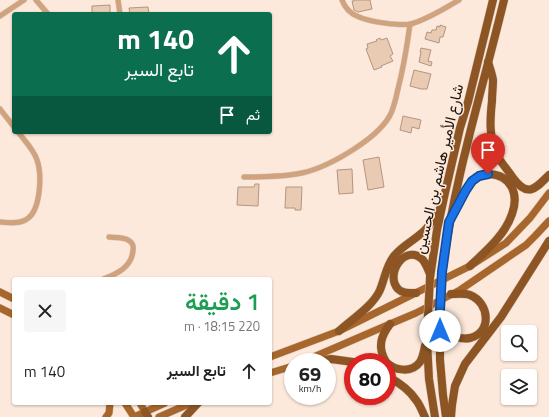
<!DOCTYPE html>
<html lang="ar">
<head>
<meta charset="utf-8">
<style>
  body { margin:0; font-family:"Titillium Web",Vazirmatn,sans-serif; background:#f6f6f6; color:#222; direction:rtl; height:100vh; display:flex; flex-direction:column; font-size:15px; white-space:nowrap }
  * { box-sizing:border-box; margin:0 }
  p { font-size:13px; color:#767676 }
  .icon { flex:none; width:22px; height:22px; fill:none; stroke:currentColor; stroke-width:2; stroke-linecap:round; stroke-linejoin:round }
  .map { position:relative; flex:1; overflow:hidden; direction:ltr }
  .drawer { position:absolute; left:12px; top:277px; width:260px; height:128px; display:flex; flex-direction:column; background:#fff; border-radius:4px; box-shadow:0 1px 3px #0004; direction:rtl }
  .drawer>* { flex:none }
  .banner { position:absolute; left:12px; top:12px; width:260px; height:122px; border-radius:4px; box-shadow:0 1px 3px #0004; direction:rtl; background:#0b6e4f; color:#fff; overflow:hidden }
  .buttons { position:absolute; left:501px; top:325px; display:grid; gap:8px }
  .buttons a { display:grid; place-items:center; width:36px; height:36px; border-radius:4px; background:#fff; box-shadow:0 1px 3px #0004; font-size:20px }
  .speed { position:absolute; left:284px; top:353px; display:flex; gap:8px; font-size:20px; font-weight:700; text-align:center }
  .speed>* { display:grid; place-content:center; width:52px; height:52px; border-radius:50%; background:#fff; box-shadow:0 1px 3px #0004; line-height:1 }
  .speed small { font-size:10px; font-weight:400 }
  .speed .limit { border:6px solid #d22; background:#fff; color:#111 }
  .pin { position:absolute; display:grid; place-items:center; width:34px; height:34px; color:#fff; margin:-41px -17px; border-radius:50% 50% 50% 0; rotate:-45deg; box-shadow:0 0 4px #0007 }
  .pin .icon { rotate:45deg }
  .me { position:absolute; width:44px; margin:-22px; rotate:0deg; stroke-linejoin:round; filter:drop-shadow(0 0 3px #0008) }
  .turn { display:flex; align-items:center; gap:14px; height:84px; padding:0 12px; font-size:18px }
  .turn .icon { width:52px; height:52px; stroke-width:2.5 }
  .turn b { display:block; font-size:28px; line-height:34px }
  .then { display:flex; align-items:center; height:38px; padding:0 12px; background:#0003; gap:8px; font-size:15px }
  .round { display:grid; place-items:center; flex:none; width:42px; height:42px; border-radius:4px; background:#f6f6f6 }
  .summary { display:flex; align-items:center; justify-content:space-between; height:68px; padding:0 12px }
  h1 { font-size:24px; font-weight:600; line-height:30px; color:#1e9e55 }
  ul { padding:0; list-style:none }
  li { display:flex; align-items:center; gap:12px; height:52px; padding:0 12px }
  li div { flex:1 }
  li b { display:block; font-size:15px }
  li em { font-style:normal }
  .map>svg:first-child { display:block }
  .building { fill:#e9cab2; stroke:#b39680 }
  .lines { fill:none; stroke-linecap:round; stroke-linejoin:round }
  .minor-casing { stroke:#d8c7ba; stroke-width:6 }
  .major-casing { stroke:#d8c7ba; stroke-width:8 }
  .highway-casing { stroke:#d8c7ba; stroke-width:9 }
  .minor { stroke:#d0a27e; stroke-width:5 }
  .major { stroke:#a7662b; stroke-width:7 }
  .highway { stroke:#8d5523; stroke-width:8 }
  .highway-bridge-casing { stroke:#d8c7ba; stroke-width:9; stroke-linecap:butt }
  .highway-bridge { stroke:#8d5523; stroke-width:8 }
  .route-casing { stroke:#114b97; stroke-width:10 }
  .route { stroke:#1a73e8; stroke-width:7 }
  .labels { text-anchor:middle; stroke-width:3; stroke-linejoin:round; paint-order:stroke }
  .street-label { font-size:15px; fill:#1e130b; stroke:#fce9db }
</style>
</head>
<body>
<div class="map">
<svg width="549" height="417" viewBox="0 0 549 417">
  <rect width="100%" height="100%" fill="#fce9db"/>
  <g class="building">
    <path d="M 354,0 L 370,0 L 372,9 L 358,12 L 354,10 L 352,1 L 354,1 Z"/>
    <path d="M 110,5 L 110,14 L 93,14 L 93,12 L 92,12 L 92,6 Z"/>
    <path d="M 148,7 L 149,14 L 130,14 L 129,8 Z"/>
    <path d="M 440,25 L 446,27 L 443,37 L 440,37 L 439,43 L 425,39 L 427,32 L 431,33 L 432,30 L 436,30 L 437,26 L 440,27 Z"/>
    <path d="M 380,38 L 381,40 L 387,38 L 393,54 L 390,56 L 393,61 L 381,66 L 382,67 L 374,70 L 366,49 L 368,48 L 367,44 L 377,41 L 376,40 Z"/>
    <path d="M 421,48 L 431,50 L 428,61 L 432,62 L 431,66 L 419,62 L 421,52 L 420,52 Z"/>
    <path d="M 414,70 L 431,74 L 427,89 L 421,89 L 410,86 Z"/>
    <path d="M 403,116 L 421,120 L 419,129 L 412,127 L 411,133 L 400,130 Z"/>
    <path d="M 379,157 L 384,187 L 368,190 L 363,160 Z"/>
    <path d="M 352,169 L 353,193 L 339,194 L 337,170 Z"/>
    <path d="M 255,184 L 259,184 L 258,206 L 237,205 L 238,187 L 254,187 Z"/>
    <path d="M 286,187 L 302,187 L 301,210 L 295,210 L 295,208 L 285,208 Z"/>
  </g>
  <g class="lines">
    <defs>
      <g id="minor">
        <path d="M 36,0 L 48,14"/>
        <path d="M 118,0 L 120,14"/>
        <path d="M 342,0 C 345,8 351,14 359,17 C 370,22 400,26 411,24 C 428,19 444,9 459,0"/>
        <path d="M 0,16 L 24,0"/>
        <path d="M 0,109 L 14,127"/>
        <path d="M 244,177 C 263,177 283,177 302,173 C 329,167 382,137 392,111 C 394,105 396,99 397,93 C 403,70 407,47 410,24"/>
        <path d="M 0,222 C 9,223 20,224 27,219 C 41,210 42,174 37,160 C 34,150 25,141 18,132"/>
        <path d="M 103,279 C 117,274 132,267 133,250 C 134,246 132,242 128,240 C 123,237 115,238 109,237"/>
      </g>
      <g id="major">
        <path d="M 0,292 L 14,299"/>
        <path d="M 0,308 L 14,315"/>
        <path d="M 270,357 L 339,331 L 470,266 L 506,243 L 530,218 L 549,193"/>
        <path d="M 302,362 L 390,324 L 416,313 L 460,290 L 526,245 L 535,236 L 549,221"/>
        <path d="M 270,373 L 293,366"/>
        <path d="M 125,403 L 134,417"/>
        <path d="M 140,403 L 145,412"/>
        <path d="M 106,417 L 109,413 L 110,403"/>
        <path d="M 134,417 L 165,403"/>
        <path d="M 159,417 L 191,403"/>
      </g>
      <g id="highway">
        <path d="M 488,62 C 490,68 492,74 493,80 C 493,87 492,94 492,101 C 490,119 489,136 496,153 C 500,162 508,170 513,178 C 528,198 535,189 549,175"/>
        <path d="M 454,213 C 460,203 464,189 473,181 C 477,176 483,174 489,174 C 512,175 519,195 512,214 C 505,235 486,251 470,266"/>
        <path d="M 442,272 C 454,180 482,91 504,0"/>
        <path d="M 430,278 L 437,230 L 445,193 L 460,128 L 468,102 L 493,0"/>
        <path d="M 416,293 C 410,293 403,294 398,289 C 384,274 406,242 423,260 C 426,264 428,269 430,274"/>
        <path d="M 428,316 L 427,341 L 429,379 L 435,417"/>
        <path d="M 440,317 C 442,321 444,327 448,330 C 453,336 461,340 470,338 C 492,333 490,303 470,295 C 464,293 457,294 451,294"/>
        <path d="M 440,318 L 440,360 L 443,395 L 446,417"/>
        <path d="M 339,331 C 352,319 373,306 380,290 C 385,278 386,266 394,256 C 402,246 413,241 423,232 C 430,226 434,218 439,210"/>
        <path d="M 310,362 L 331,359 L 353,362"/>
        <path d="M 386,362 C 377,347 381,336 390,324"/>
        <path d="M 387,363 C 396,371 412,373 420,362 C 423,357 424,351 425,346"/>
        <path d="M 387,376 C 398,382 409,389 416,400 C 420,405 422,411 425,417"/>
        <path d="M 145,412 L 148,417"/>
        <path d="M 185,417 L 198,403"/>
        <path d="M 451,417 L 452,405 L 455,386 L 465,364 L 501,317 L 549,241"/>
      </g>
    </defs>
    <use href="#minor" class="minor-casing"/>
    <use href="#major" class="major-casing"/>
    <use href="#highway" class="highway-casing"/>
    <use href="#minor" class="minor"/>
    <use href="#major" class="major"/>
    <use href="#highway" class="highway"/>
    <defs>
      <g id="highway-bridge">
        <path d="M 440,310 L 442,272"/>
        <path d="M 428,316 L 430,278"/>
      </g>
    </defs>
    <use href="#highway-bridge" class="highway-bridge-casing"/>
    <use href="#highway-bridge" class="highway-bridge"/>
  </g>
  <g class="lines">
    <defs>
      <path id="route" d="M 440,331 L 440,310 L 442,272 L 449,222 L 466,190 L 472,181 L 479,176 L 488,174"/>
    </defs>
    <use href="#route" class="route-casing"/>
    <use href="#route" class="route"/>
  </g>
  <g class="labels">
    <g class="street-label">
      <text transform="translate(439 169) rotate(-77)" y="5">شارع الأمير هاشم بن الحسين</text>
    </g>
  </g>
</svg>
<div class="buttons">
<a><svg class="icon" aria-label="search" viewBox="0 0 24 24"><circle cx="10" cy="10" r="6"/><path d="M15 15l6 6"/></svg></a>
<a><svg class="icon" aria-label="layers" viewBox="0 0 24 24"><path d="M12 4l9 5-9 5-9-5zM3 14l9 5 9-5"/></svg></a>
</div>
<div class="speed"><div>69<small>km/h</small></div><div class="limit">80</div></div>
<div class="pin" style="left:488px;top:174px;background:#d93025"><svg class="icon" aria-label="arrive" viewBox="0 0 24 24"><path d="M6 21V4h12l-3 4 3 4H6"/></svg></div>
<svg class="me" style="left:440px;top:331px" viewBox="-20 -20 40 40"><circle r="19" fill="#fff"/><path d="M0-13L10 11 0 6-10 11z" fill="#1a73e8"/></svg>
<div class="banner">
<div class="turn"><svg class="icon" aria-label="ahead" viewBox="0 0 24 24"><path d="M12 20V5M6 11l6-6 6 6"/></svg><div><b>140 m</b>تابع السير</div></div>
<div class="then">ثم<svg class="icon" aria-label="arrive" viewBox="0 0 24 24"><path d="M6 21V4h12l-3 4 3 4H6"/></svg></div>
</div>
<section class="drawer">
<div class="summary"><div><h1>1 دقيقة</h1><p>220 m · 18:15</p></div><a class="round"><svg class="icon" aria-label="close" viewBox="0 0 24 24"><path d="M6 6l12 12M18 6L6 18"/></svg></a></div>
<ul>
<li><svg class="icon" aria-label="ahead" viewBox="0 0 24 24"><path d="M12 20V5M6 11l6-6 6 6"/></svg><div><b>تابع السير</b></div><em>140 m</em></li>
</ul>
</section>
</div>
</body>
</html>
